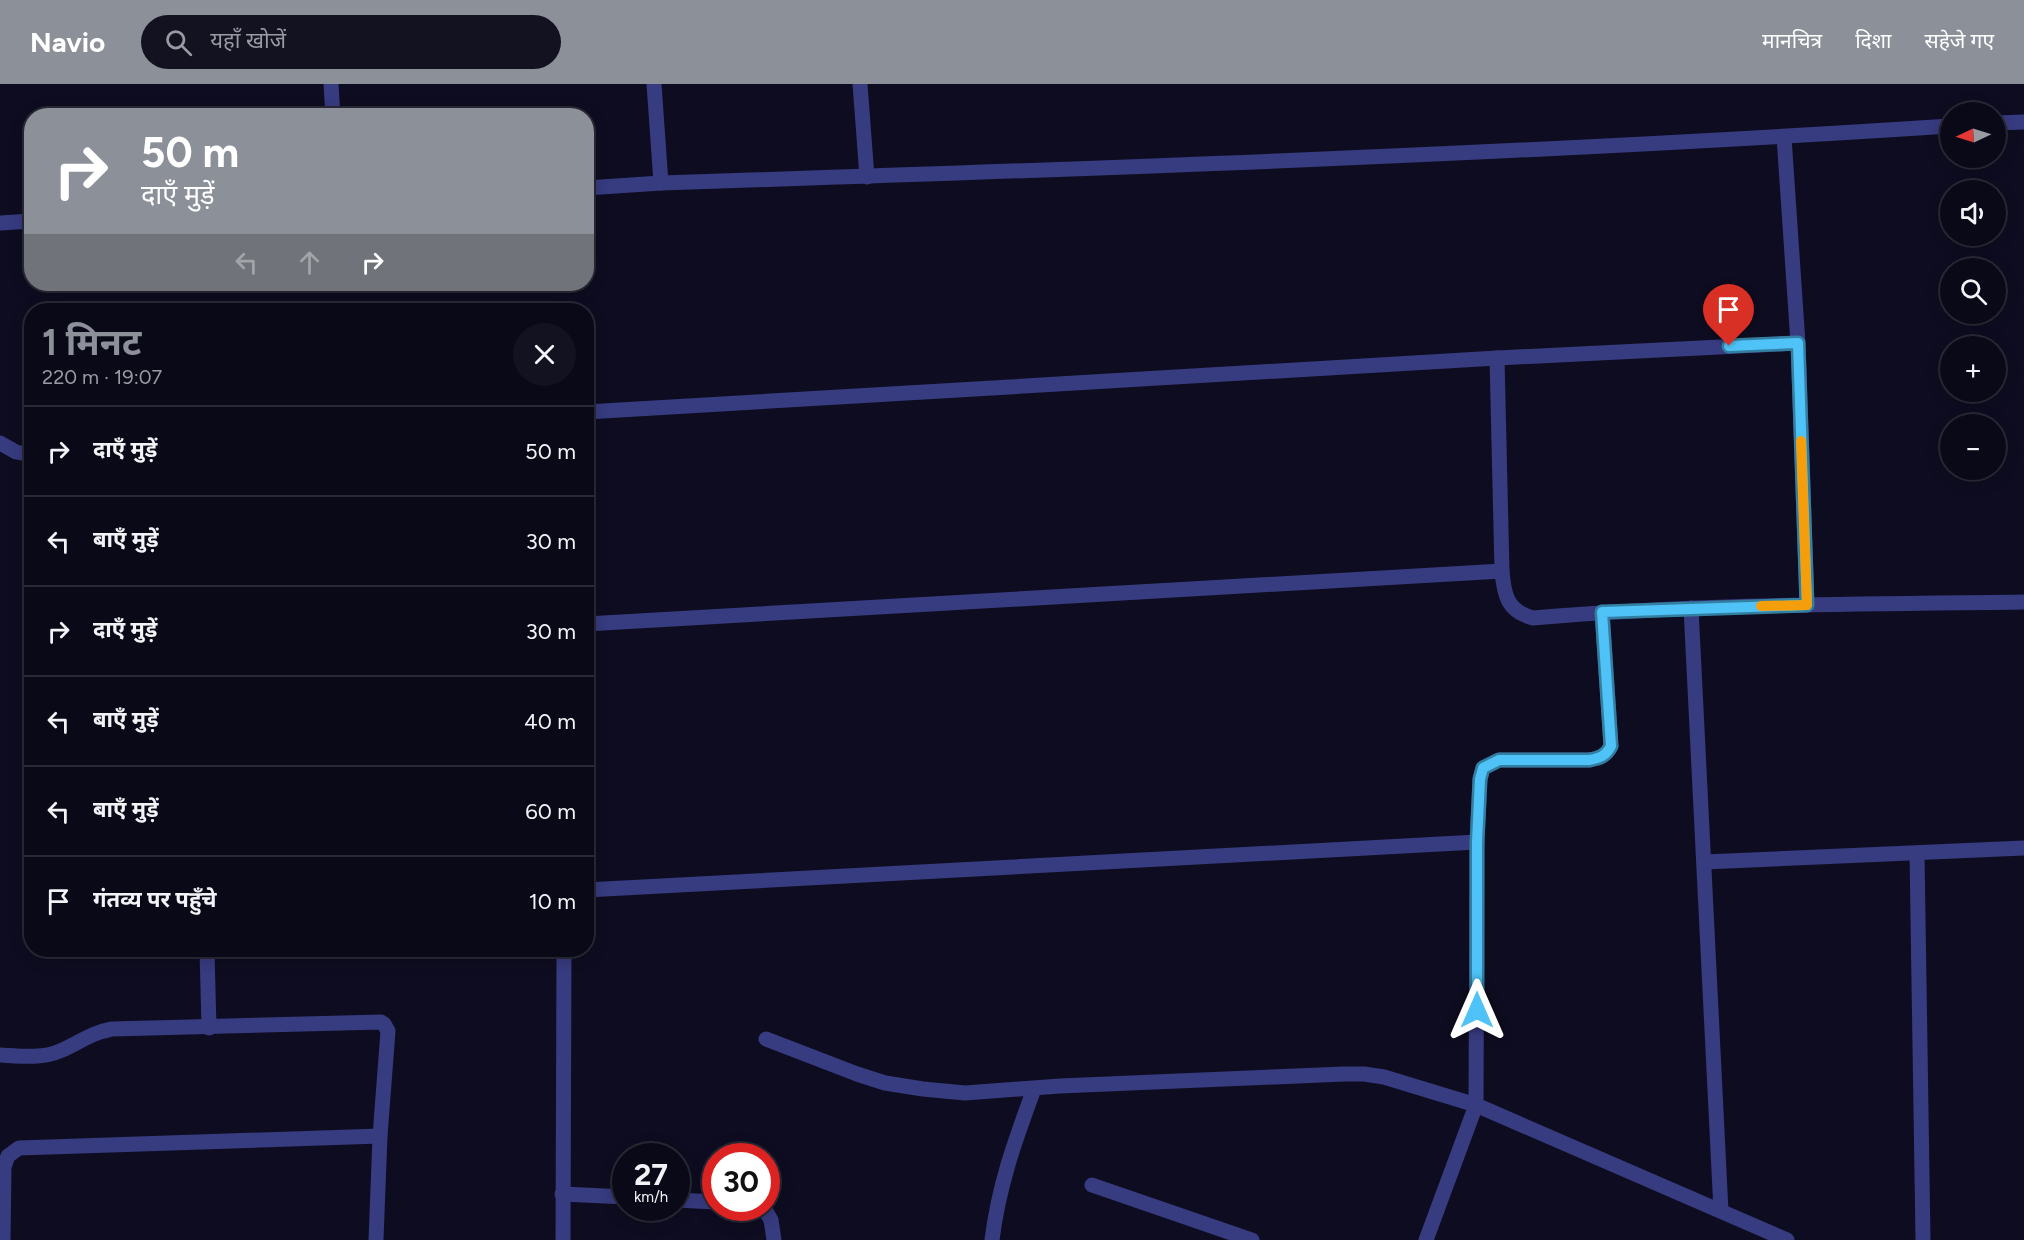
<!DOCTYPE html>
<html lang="hi">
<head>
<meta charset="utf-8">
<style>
  body { margin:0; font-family:Figtree,"Noto Sans Devanagari",sans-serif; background:#131221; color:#f1f3f6; height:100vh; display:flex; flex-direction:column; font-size:22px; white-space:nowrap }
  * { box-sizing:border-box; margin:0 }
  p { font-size:20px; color:#999aa2 }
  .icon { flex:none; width:33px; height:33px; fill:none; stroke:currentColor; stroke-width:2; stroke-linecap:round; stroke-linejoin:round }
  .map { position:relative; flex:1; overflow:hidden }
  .sheet { position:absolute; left:24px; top:219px; width:570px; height:654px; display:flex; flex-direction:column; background:#0a0918; border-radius:24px; box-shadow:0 3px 15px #0003,0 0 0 2px #2a2a37 }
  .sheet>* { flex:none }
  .hud { position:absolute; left:24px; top:24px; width:570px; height:183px; border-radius:24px; box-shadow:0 3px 15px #0003,0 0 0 2px #2a2a37; background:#8c9099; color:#fff; overflow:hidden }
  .needle { width:39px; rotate:266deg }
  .buttons { position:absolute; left:1940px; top:18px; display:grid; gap:12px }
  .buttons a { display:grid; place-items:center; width:66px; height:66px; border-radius:50%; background:#0a0918; box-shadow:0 3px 15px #0003,0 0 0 2px #2a2a37; font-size:30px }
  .speed { position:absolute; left:612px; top:1059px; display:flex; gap:12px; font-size:30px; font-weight:700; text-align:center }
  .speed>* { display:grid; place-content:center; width:78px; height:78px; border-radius:50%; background:#0a0918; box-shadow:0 3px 15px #0003,0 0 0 2px #2a2a37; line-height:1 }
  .speed small { font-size:15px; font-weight:400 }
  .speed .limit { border:9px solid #d22; background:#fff; color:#111 }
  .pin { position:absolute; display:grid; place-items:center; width:51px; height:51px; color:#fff; margin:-62px -26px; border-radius:50% 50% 50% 0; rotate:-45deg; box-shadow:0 0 6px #0007 }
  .pin .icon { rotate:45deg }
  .me { position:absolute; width:66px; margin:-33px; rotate:0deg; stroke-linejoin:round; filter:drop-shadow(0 0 4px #0008) }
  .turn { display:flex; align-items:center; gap:21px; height:126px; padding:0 18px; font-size:27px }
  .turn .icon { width:78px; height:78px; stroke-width:2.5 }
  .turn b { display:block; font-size:42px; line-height:51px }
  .lanes { display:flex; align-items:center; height:57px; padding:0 18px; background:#0003; justify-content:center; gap:30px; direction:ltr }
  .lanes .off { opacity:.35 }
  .round { display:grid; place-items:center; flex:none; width:63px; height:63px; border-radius:32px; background:#131221 }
  .summary { display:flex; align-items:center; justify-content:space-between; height:102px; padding:0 18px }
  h1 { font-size:36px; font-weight:700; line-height:45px; color:#8c9099 }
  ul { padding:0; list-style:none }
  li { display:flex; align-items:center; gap:18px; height:90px; padding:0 18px; border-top:2px solid #2a2a37 }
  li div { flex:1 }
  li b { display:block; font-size:22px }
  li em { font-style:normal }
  header { display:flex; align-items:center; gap:36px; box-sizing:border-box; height:84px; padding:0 30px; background:#8c9099; color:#fff }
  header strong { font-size:28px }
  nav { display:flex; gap:33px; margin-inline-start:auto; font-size:21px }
  .search { width:420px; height:54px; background:#131221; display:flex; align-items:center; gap:15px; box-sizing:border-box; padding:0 21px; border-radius:33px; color:#999aa2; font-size:22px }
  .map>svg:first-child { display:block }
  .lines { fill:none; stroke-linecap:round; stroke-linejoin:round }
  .minor { stroke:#373b7f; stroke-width:15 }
  .route-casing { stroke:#337fa1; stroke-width:15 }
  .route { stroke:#4fc3f7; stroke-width:10 }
  .slow { stroke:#f59e0b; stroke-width:10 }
</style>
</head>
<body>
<header>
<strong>Navio</strong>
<div class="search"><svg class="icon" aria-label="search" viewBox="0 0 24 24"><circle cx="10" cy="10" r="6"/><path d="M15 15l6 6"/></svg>यहाँ खोजें</div>
<nav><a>मानचित्र</a><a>दिशा</a><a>सहेजे गए</a></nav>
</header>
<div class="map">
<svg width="2024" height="1156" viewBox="0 0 2024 1156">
  <rect width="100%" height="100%" fill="#0e0c20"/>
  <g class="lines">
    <g class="minor">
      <path d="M 331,0 L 333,32"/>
      <path d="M 654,0 L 661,99"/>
      <path d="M 860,0 L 867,93"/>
      <path d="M 1995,39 L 2024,38"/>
      <path d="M 1784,53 L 1798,259 L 1807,521"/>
      <path d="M 586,104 L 661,99 C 1091,85 1521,70 1950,42"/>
      <path d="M 0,139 L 32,137"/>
      <path d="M 1497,274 L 1502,487 C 1504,511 1507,527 1533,534 C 1697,520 1860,520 2024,518"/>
      <path d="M 586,328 L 1497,274 L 1798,259"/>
      <path d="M 0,359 L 16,368 L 32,371"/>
      <path d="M 1691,524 L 1721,1127"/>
      <path d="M 586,540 L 1502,487"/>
      <path d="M 1917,769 L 1923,1156"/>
      <path d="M 1704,778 L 2024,764"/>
      <path d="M 586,806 L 1477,758"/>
      <path d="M 207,866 L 209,944"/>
      <path d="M 766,955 L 857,990 L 885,999 L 923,1005 L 965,1009 L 1060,1002 L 1344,990 L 1364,990 L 1384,993 L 1476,1021 L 1787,1156"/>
      <path d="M 0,971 C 19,972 42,975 60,967 C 79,959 90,949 112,945 L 381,938 L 384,940 L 388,947 L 380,1052 L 376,1156"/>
      <path d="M 1092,1101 L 1252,1156"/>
      <path d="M 562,1110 L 626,1113"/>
      <path d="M 676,1116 L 716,1118"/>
      <path d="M 764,1124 L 771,1136 L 774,1156"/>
      <path d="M 3,1156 L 4,1083 L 8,1072 L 19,1064 L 380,1052"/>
      <path d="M 563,1156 L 564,866"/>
      <path d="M 992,1156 C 999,1100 1015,1057 1034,1005"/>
      <path d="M 1426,1156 L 1476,1021 L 1477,758 L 1480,695 L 1483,684 L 1499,676 L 1589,676 C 1600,674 1606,672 1611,662 L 1602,528"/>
    </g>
  </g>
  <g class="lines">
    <defs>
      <path id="route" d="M 1477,926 L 1477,758 L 1480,695 L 1483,684 L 1499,676 L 1589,676 C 1600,674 1606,672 1611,662 L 1602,528 L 1807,521 L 1798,259 L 1729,262"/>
    </defs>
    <use href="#route" class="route-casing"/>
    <use href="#route" class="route"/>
    <path class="slow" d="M 1761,522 L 1807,521 L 1801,357"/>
  </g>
</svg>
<div class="buttons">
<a><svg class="needle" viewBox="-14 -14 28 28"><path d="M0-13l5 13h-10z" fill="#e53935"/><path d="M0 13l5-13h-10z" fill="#999aa2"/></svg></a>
<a><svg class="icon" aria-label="sound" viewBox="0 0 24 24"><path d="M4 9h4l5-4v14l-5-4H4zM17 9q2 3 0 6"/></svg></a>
<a><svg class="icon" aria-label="search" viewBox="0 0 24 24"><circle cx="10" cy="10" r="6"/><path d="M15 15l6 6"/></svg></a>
<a>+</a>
<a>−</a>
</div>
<div class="speed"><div>27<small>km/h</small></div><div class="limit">30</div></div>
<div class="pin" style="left:1729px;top:262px;background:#d93025"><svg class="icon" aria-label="arrive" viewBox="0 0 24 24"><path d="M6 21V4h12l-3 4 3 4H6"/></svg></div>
<svg class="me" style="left:1477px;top:926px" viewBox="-20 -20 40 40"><path d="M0-17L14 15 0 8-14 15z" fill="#4fc3f7" stroke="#fff" stroke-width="4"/></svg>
<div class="hud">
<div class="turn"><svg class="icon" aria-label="right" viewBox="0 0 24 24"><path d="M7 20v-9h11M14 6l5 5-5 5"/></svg><div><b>50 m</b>दाएँ मुड़ें</div></div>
<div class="lanes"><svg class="icon off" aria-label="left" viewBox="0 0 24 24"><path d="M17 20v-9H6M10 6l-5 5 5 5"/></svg><svg class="icon off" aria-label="ahead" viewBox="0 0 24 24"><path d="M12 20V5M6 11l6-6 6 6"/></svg><svg class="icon" aria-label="right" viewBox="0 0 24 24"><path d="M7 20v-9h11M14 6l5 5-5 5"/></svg></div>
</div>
<section class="sheet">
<div class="summary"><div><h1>1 मिनट</h1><p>220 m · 19:07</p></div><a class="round"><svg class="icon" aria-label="close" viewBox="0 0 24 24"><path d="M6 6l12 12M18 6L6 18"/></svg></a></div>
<ul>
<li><svg class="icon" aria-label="right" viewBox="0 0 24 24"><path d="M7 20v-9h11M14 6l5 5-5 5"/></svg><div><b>दाएँ मुड़ें</b></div><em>50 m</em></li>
<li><svg class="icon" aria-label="left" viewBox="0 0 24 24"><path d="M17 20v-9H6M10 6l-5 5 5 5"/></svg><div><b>बाएँ मुड़ें</b></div><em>30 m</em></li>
<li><svg class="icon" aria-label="right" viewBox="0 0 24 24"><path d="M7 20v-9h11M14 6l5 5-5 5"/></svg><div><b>दाएँ मुड़ें</b></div><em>30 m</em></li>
<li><svg class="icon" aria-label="left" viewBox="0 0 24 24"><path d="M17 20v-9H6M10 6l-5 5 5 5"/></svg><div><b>बाएँ मुड़ें</b></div><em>40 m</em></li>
<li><svg class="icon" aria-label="left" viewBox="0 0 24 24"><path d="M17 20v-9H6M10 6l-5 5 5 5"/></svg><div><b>बाएँ मुड़ें</b></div><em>60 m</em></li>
<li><svg class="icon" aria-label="arrive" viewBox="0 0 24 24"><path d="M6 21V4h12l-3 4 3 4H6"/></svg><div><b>गंतव्य पर पहुँचे</b></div><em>10 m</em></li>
</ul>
</section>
</div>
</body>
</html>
